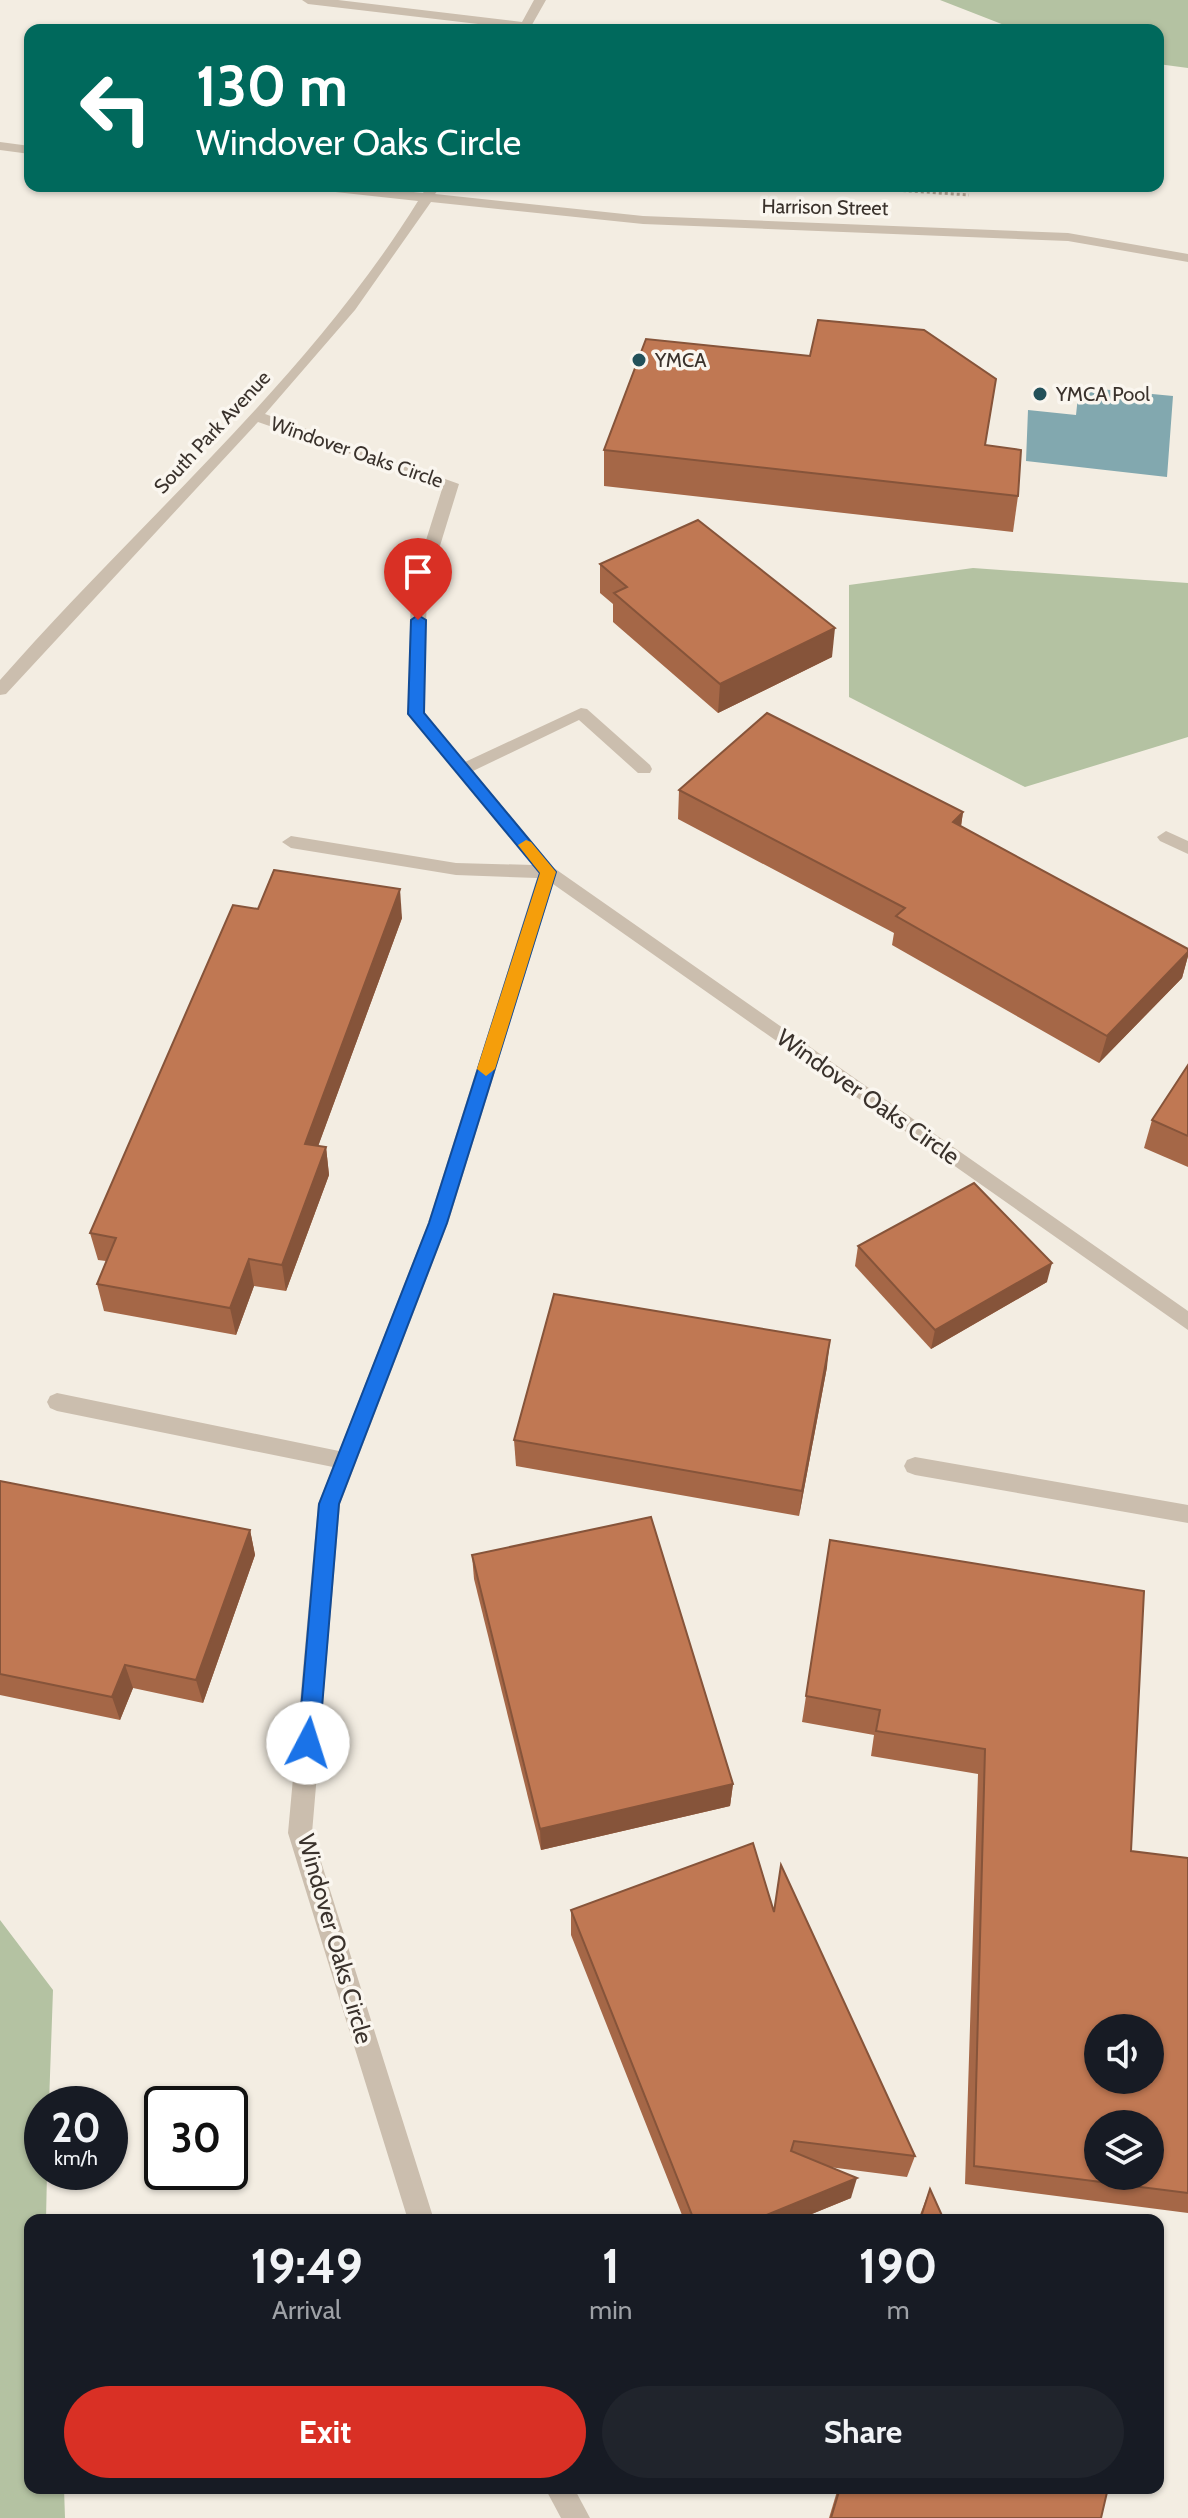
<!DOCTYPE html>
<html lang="en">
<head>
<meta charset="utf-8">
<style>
  body { margin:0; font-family:Cabin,sans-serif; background:#20242c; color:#f1f3f6; height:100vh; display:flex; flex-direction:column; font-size:30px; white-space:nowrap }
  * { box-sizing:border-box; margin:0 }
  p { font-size:26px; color:#9ea1a6 }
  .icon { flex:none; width:44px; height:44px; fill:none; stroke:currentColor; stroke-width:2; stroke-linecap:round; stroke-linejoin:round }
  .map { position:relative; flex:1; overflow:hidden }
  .sheet { position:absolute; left:24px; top:2214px; width:1140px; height:280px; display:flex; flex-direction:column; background:#171b24; border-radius:16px; box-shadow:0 2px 6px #0004 }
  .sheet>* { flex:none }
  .top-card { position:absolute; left:24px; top:24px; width:1140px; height:168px; border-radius:16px; box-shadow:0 2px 6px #0004; background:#00695c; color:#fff; overflow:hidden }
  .buttons { position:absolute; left:1084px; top:2014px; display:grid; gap:16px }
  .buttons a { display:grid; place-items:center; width:80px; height:80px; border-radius:50%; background:#171b24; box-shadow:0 2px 6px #0004; font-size:40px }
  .speed { position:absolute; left:24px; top:2086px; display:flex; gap:16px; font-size:40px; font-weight:700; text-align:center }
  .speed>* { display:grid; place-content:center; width:104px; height:104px; border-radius:50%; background:#171b24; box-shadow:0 2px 6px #0004; line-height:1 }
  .speed small { font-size:20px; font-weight:400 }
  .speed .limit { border:4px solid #111; border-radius:12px; background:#fff; color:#111 }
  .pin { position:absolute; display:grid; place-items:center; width:68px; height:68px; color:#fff; margin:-82px -34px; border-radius:50% 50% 50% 0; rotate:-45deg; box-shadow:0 0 8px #0007 }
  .pin .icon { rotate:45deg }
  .me { position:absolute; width:88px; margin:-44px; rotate:5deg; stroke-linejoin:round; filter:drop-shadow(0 0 6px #0008) }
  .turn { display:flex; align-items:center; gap:28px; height:168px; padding:0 40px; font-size:36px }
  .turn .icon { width:104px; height:104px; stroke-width:2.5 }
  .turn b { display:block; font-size:56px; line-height:68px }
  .eta { display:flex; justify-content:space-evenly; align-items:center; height:136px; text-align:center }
  .eta b { font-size:48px; font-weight:800; line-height:56px }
  .button { display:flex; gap:16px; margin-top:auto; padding:16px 40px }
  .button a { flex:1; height:92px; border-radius:48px; background:#d93025; color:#fff; font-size:32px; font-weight:800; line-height:92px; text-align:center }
  .button a+a { background:#20242c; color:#f1f3f6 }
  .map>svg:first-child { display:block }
  .green { fill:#b4c2a2 }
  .water { fill:#82a8af }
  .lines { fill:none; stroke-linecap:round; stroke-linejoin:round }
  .path { stroke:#b7a898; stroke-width:3; stroke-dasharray:3 3; stroke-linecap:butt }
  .minor { fill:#cbbeae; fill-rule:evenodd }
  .wall { fill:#a56747 }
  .shaded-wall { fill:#86543a }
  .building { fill:#c07853; stroke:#86543a; stroke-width:2; fill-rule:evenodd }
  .route { fill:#1a73e8; stroke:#114b97; stroke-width:2 }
  .slow { fill:#f59e0b }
  .poi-dot { fill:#23515a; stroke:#faf6ef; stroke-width:3 }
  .labels { text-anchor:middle; stroke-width:7; stroke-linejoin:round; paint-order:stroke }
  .far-street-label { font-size:20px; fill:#3a322c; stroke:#faf6ef }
  .far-poi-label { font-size:20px; fill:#3a322c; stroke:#faf6ef; text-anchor:start }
  .street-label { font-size:24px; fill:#3a322c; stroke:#faf6ef }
</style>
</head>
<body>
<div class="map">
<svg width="1188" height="2518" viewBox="0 0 1188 2518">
  <rect width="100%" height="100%" fill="#f3ede2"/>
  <g class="green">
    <path d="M 940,0 L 1188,0 L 1188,68 L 1158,64 L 1158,30 L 1017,30 Z"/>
    <path d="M 973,568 L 1188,583 L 1188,737 L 1025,787 L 849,697 L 849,585 Z"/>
    <path d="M 0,1920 L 53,1990 L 49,2104 L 42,2104 L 42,2172 L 47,2172 L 46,2220 L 30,2220 L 30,2488 L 64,2488 L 65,2518 L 0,2518 Z"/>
  </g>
  <path class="water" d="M 1079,387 L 1173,396 L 1167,477 L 1026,461 L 1028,410 L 1076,415 Z"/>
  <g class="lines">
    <path class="path" d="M 837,186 L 969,195"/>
    <g class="minor">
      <path d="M 302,0 L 338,0 L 522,22 L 534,0 L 546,0 L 529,30 L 308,4 Z"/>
      <path d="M 0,142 L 30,146 L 30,154 L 0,150 Z"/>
      <path d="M 310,186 L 355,186 L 423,193 L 427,186 L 441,186 L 435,194 L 643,216 L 1068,233 L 1188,254 L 1188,262 L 1068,241 L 643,224 L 431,202 L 355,310 L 265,414 L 459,484 L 427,588 L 424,713 L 465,762 L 581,708 L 587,709 L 650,765 L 652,769 L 650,773 L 638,773 L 579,720 L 473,771 L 554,868 L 1188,1311 L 1188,1330 L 553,884 L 448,1223 L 340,1504 L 312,1833 L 434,2220 L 408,2220 L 288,1833 L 318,1504 L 333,1467 L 57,1411 L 50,1408 L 47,1402 L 50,1396 L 57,1393 L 339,1451 L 428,1223 L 537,878 L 456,875 L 291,848 L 282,842 L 291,836 L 456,863 L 533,865 L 408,714 L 411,588 L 443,486 L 258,422 L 6,694 L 0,695 L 0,680 L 17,661 C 152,510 311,374 418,201 L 317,190 Z"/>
      <path d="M 1166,831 L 1188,841 L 1188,854 L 1160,841 L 1157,837 Z"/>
      <path d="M 915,1457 L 1188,1505 L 1188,1523 L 915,1475 L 907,1472 L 904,1466 L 907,1460 Z"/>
      <path d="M 545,2488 L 574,2488 L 590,2518 L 561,2518 Z"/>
    </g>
  </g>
  <g class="wall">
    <path d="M 986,445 L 1018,496 L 1013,532 L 604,486 L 604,450 Z"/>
    <path d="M 600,564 L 832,657 L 718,713 L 613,622 L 613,604 L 600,593 Z"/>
    <path d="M 679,790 L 963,812 L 961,826 L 1188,952 L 1188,956 L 1182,978 L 1099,1063 L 892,945 L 894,933 L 678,819 Z"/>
    <path d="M 258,909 L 402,918 L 318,1146 L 326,1147 L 329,1175 L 286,1291 L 254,1286 L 236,1335 L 104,1311 L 97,1284 L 106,1261 L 98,1260 L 90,1233 Z"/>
    <path d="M 1188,1065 L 1188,1167 L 1144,1148 L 1152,1120 Z"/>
    <path d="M 858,1246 L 1047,1282 L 931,1349 L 855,1266 Z"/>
    <path d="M 827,1367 L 799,1516 L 516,1466 L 514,1440 Z"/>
    <path d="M 0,1481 L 250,1530 L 255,1555 L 203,1703 L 133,1688 L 120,1720 L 0,1695 Z"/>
    <path d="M 830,1540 L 1131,1851 L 1188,1858 L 1188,2213 L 965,2184 L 978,1774 L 871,1756 L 874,1735 L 802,1722 Z"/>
    <path d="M 472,1555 L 733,1784 L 730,1806 L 541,1850 L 474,1579 Z"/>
    <path d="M 571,1910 L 774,1912 L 915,2156 L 907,2177 L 829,2167 L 851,2198 L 797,2220 L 684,2220 L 571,1935 Z"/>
    <path d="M 930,2189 L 944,2220 L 918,2220 Z"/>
    <path d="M 838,2488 L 1108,2488 L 1101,2518 L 829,2518 Z"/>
  </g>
  <g class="shaded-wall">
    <path d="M 835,628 L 832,657 L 718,713 L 720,684 Z"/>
    <path d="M 963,812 L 959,840 L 953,822 Z"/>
    <path d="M 400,889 L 402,918 L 309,1171 L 305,1144 Z"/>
    <path d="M 1188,952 L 1188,956 L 1182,978 L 1099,1063 L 1107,1036 Z"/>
    <path d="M 326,1147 L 329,1175 L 286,1291 L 282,1265 Z"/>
    <path d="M 249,1259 L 254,1286 L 236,1335 L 230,1308 Z"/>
    <path d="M 1052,1263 L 1047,1282 L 931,1349 L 935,1330 Z"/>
    <path d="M 830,1340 L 827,1367 L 799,1516 L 802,1491 Z"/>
    <path d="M 250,1530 L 255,1555 L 203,1703 L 196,1680 Z"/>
    <path d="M 125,1665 L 133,1688 L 120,1720 L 112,1697 Z"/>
    <path d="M 733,1784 L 730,1806 L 541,1850 L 540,1829 Z"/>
    <path d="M 857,2178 L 851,2198 L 797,2220 L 754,2220 Z"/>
  </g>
  <g class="building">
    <path d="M 818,320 L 924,330 L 996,379 L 985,445 L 1021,450 L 1018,496 L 604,450 L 646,339 L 810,356 Z"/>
    <path d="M 698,520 L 835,628 L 720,684 L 614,593 L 627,587 L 600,564 Z"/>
    <path d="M 767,713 L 963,812 L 953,822 L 1188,949 L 1188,952 L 1107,1036 L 896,916 L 905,908 L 679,790 Z"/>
    <path d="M 274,870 L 400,889 L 305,1144 L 326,1147 L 282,1265 L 249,1259 L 230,1308 L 97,1284 L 116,1238 L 90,1233 L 233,905 L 258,909 Z"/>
    <path d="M 1188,1065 L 1188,1136 L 1152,1120 Z"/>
    <path d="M 974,1183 L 1052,1263 L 935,1330 L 858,1246 Z"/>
    <path d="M 554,1294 L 830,1340 L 802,1491 L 514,1440 Z"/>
    <path d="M 0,1481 L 250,1530 L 196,1680 L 125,1665 L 112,1697 L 0,1674 Z"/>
    <path d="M 651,1517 L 733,1784 L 540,1829 L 472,1555 Z"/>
    <path d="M 830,1540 L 1144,1591 L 1131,1851 L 1188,1858 L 1188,2193 L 974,2166 L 985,1749 L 876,1731 L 880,1710 L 806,1696 ZM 1098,2028 L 1150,2028 L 1150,2080 L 1098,2080 ZM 1098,2124 L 1150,2124 L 1150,2176 L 1098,2176 Z"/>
    <path d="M 753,1843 L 774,1912 L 781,1865 L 915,2156 L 794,2141 L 791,2151 L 857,2178 L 754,2220 L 694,2220 L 571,1910 Z"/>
    <path d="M 930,2189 L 944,2220 L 920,2220 Z"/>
    <path d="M 840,2488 L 1108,2488 L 1101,2518 L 831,2518 Z"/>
  </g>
  <path class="route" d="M 418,615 L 426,620 L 424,713 L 556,872 L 447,1223 L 339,1504 L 319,1743 L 316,1750 L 308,1753 L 301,1750 L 298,1743 L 319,1504 L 429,1223 L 540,873 L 408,714 L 411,620 Z"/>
  <path class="slow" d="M 526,840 L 531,842 L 556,872 L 495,1069 L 486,1076 L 477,1069 L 540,873 L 518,845 Z"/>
  <g class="poi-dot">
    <circle cx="639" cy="360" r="8"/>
    <circle cx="1040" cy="394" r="8"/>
  </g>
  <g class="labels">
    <g class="far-street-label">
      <text transform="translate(825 207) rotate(1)" y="7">Harrison Street</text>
      <text transform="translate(212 432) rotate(-47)" y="7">South Park Avenue</text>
      <text transform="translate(357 452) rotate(19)" y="7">Windover Oaks Circle</text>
    </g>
    <g class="far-poi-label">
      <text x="655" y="367">YMCA</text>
      <text x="1056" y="401">YMCA Pool</text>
    </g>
    <g class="street-label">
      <text transform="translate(868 1097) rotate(35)" y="8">Windover Oaks Circle</text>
      <text transform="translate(335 1939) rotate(74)" y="8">Windover Oaks Circle</text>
    </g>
  </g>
</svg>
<div class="buttons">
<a><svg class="icon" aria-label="sound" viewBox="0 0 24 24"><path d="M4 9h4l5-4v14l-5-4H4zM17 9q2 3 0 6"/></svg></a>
<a><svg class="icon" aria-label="layers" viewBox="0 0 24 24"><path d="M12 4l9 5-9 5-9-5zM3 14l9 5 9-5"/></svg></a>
</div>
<div class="speed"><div>20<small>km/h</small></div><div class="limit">30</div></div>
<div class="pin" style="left:418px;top:620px;background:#d93025"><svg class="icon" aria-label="arrive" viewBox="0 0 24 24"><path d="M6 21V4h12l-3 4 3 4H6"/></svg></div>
<svg class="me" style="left:308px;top:1743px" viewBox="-20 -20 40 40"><circle r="19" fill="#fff"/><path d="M0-13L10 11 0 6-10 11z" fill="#1a73e8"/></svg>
<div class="top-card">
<div class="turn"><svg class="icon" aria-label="left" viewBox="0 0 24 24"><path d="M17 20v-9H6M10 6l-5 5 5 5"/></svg><div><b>130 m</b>Windover Oaks Circle</div></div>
</div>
<section class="sheet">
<div class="eta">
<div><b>19:49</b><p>Arrival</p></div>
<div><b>1</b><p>min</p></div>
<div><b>190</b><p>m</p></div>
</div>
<div class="button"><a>Exit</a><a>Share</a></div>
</section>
</div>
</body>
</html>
